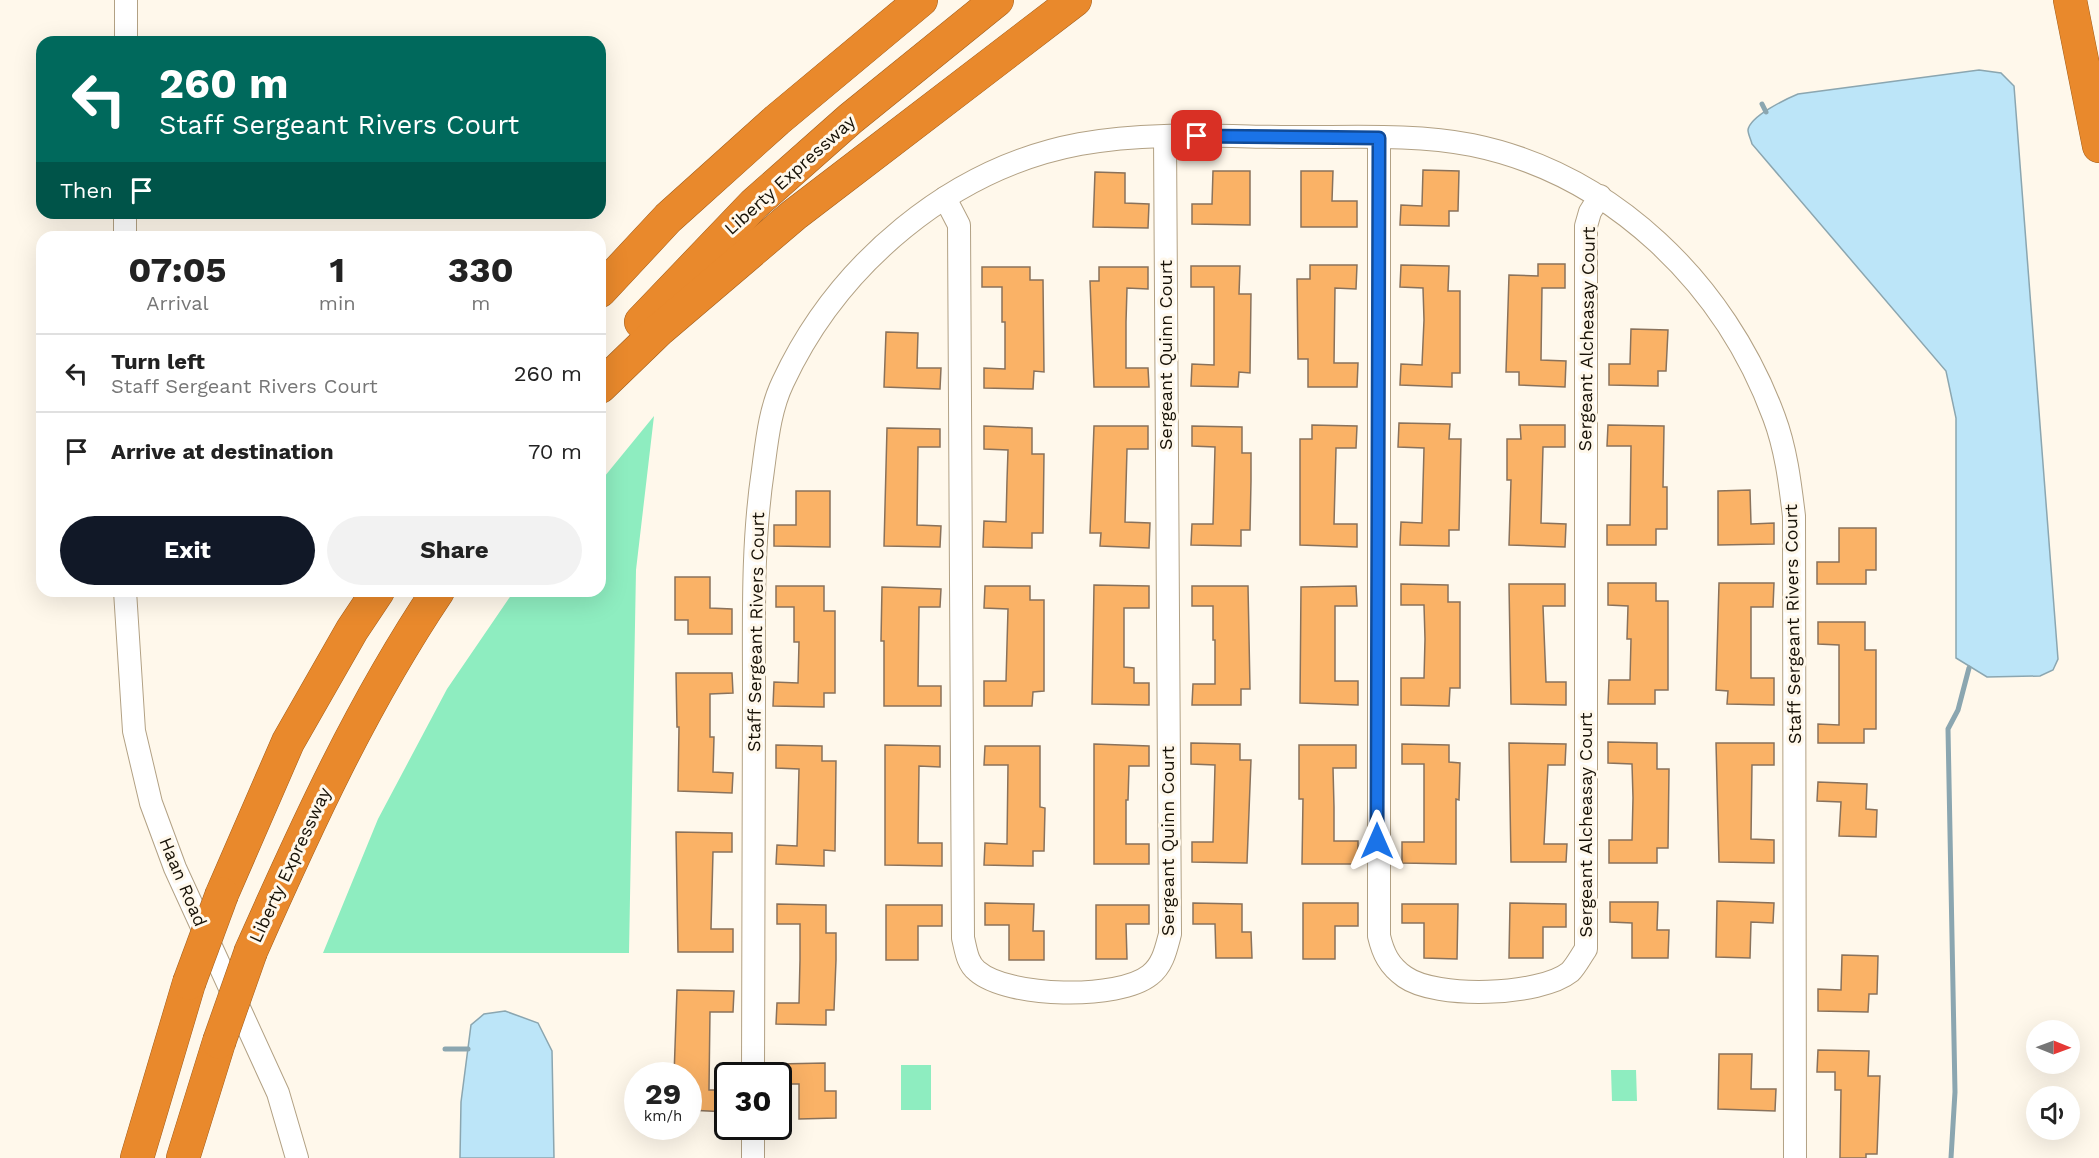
<!DOCTYPE html>
<html lang="en">
<head>
<meta charset="utf-8">
<style>
  body { margin:0; font-family:"Work Sans",sans-serif; background:#f2f2f2; color:#222; height:100vh; display:flex; flex-direction:column; font-size:22px; white-space:nowrap }
  * { box-sizing:border-box; margin:0 }
  p { font-size:20px; color:#767676 }
  .icon { flex:none; width:33px; height:33px; fill:none; stroke:currentColor; stroke-width:2; stroke-linecap:round; stroke-linejoin:round }
  .map { position:relative; flex:1; overflow:hidden }
  .details { position:absolute; left:36px; top:231px; width:570px; height:366px; display:flex; flex-direction:column; background:#fff; border-radius:18px; box-shadow:0 6px 24px #0002 }
  .details>* { flex:none }
  .top-card { position:absolute; left:36px; top:36px; width:570px; height:183px; border-radius:18px; box-shadow:0 6px 24px #0002; background:#00695c; color:#fff; overflow:hidden }
  .needle { width:39px; rotate:91deg }
  .fabs { position:absolute; left:2026px; top:1020px; display:grid; gap:12px }
  .fabs a { display:grid; place-items:center; width:54px; height:54px; border-radius:50%; background:#fff; box-shadow:0 6px 24px #0002; font-size:30px }
  .speed { position:absolute; left:624px; top:1062px; display:flex; gap:12px; font-size:30px; font-weight:700; text-align:center }
  .speed>* { display:grid; place-content:center; width:78px; height:78px; border-radius:50%; background:#fff; box-shadow:0 6px 24px #0002; line-height:1 }
  .speed small { font-size:15px; font-weight:400 }
  .speed .limit { border:3px solid #111; border-radius:9px; background:#fff; color:#111 }
  .pin { position:absolute; display:grid; place-items:center; width:51px; height:51px; color:#fff; margin:-26px; border-radius:12px; box-shadow:0 3px 9px #0006 }
  .me { position:absolute; width:66px; margin:-33px; rotate:0deg; stroke-linejoin:round; filter:drop-shadow(0 0 4px #0008) }
  .turn { display:flex; align-items:center; gap:21px; height:126px; padding:0 24px; font-size:27px }
  .turn .icon { width:78px; height:78px; stroke-width:2.5 }
  .turn b { display:block; font-size:42px; line-height:51px }
  .then { display:flex; align-items:center; height:57px; padding:0 24px; background:#0003; gap:12px; font-size:22px }
  .eta { display:flex; justify-content:space-evenly; align-items:center; height:102px; text-align:center }
  .eta b { font-size:36px; font-weight:700; line-height:42px }
  .action { display:flex; gap:12px; margin-top:auto; padding:12px 24px }
  .action a { flex:1; height:69px; border-radius:36px; background:#111827; color:#fff; font-size:24px; font-weight:700; line-height:69px; text-align:center }
  .action a+a { background:#f2f2f2; color:#222 }
  ul { padding:0; list-style:none }
  li { display:flex; align-items:center; gap:18px; height:78px; padding:0 24px; border-top:2px solid #e0e0e0 }
  li div { flex:1 }
  li b { display:block; font-size:22px }
  li em { font-style:normal }
  .map>svg:first-child { display:block }
  .green { fill:#8eedc0 }
  .water { fill:#bce5f8; stroke:#8ba6b0; stroke-width:1.5 }
  .lines { fill:none; stroke-linecap:round; stroke-linejoin:round }
  .stream { stroke:#8ba6b0; stroke-width:5 }
  .building { fill:#fab266; stroke:#8a725b; stroke-width:1.5 }
  .minor-casing { stroke:#b2a184; stroke-width:24 }
  .highway-casing { stroke:#a05f1f; stroke-width:34 }
  .minor { stroke:#fff; stroke-width:22 }
  .highway { stroke:#e9892c; stroke-width:33 }
  .highway-bridge-casing { stroke:#a05f1f; stroke-width:34; stroke-linecap:butt }
  .highway-bridge { stroke:#e9892c; stroke-width:33 }
  .route-casing { stroke:#114b97; stroke-width:15 }
  .route { stroke:#1a73e8; stroke-width:10 }
  .labels { text-anchor:middle; stroke-width:6; stroke-linejoin:round; paint-order:stroke }
  .street-label { font-size:18px; fill:#181207; stroke:#fff8eb }
</style>
</head>
<body>
<div class="map">
<svg width="2099" height="1158" viewBox="0 0 2099 1158">
  <rect width="100%" height="100%" fill="#fff8eb"/>
  <g class="green">
    <path d="M 654,416 L 636,570 L 629,953 L 323,953 L 378,819 L 447,689 L 514,591 L 600,591 L 600,482 Z"/>
    <rect x="901" y="1065" width="30" height="45"/>
    <path d="M 1611,1070 L 1636,1070 L 1637,1101 L 1612,1101 Z"/>
  </g>
  <g class="water">
    <path d="M 1979,70 L 2001,73 L 2014,86 L 2058,659 L 2053,670 L 2040,676 L 1987,677 L 1956,658 L 1956,418 L 1946,371 L 1752,144 C 1751,140 1748,134 1748,130 C 1750,116 1786,99 1798,94 Z"/>
    <path d="M 505,1011 L 538,1023 L 552,1051 L 554,1158 L 460,1158 L 461,1102 L 471,1025 L 484,1014 Z"/>
  </g>
  <g class="lines">
    <g class="stream">
      <path d="M 1762,104 L 1766,112"/>
      <path d="M 445,1049 L 468,1049"/>
      <path d="M 1951,1158 L 1955,1092 L 1948,729 L 1958,710 L 1969,668"/>
    </g>
  </g>
  <g class="building">
    <path d="M 1423,170 L 1459,171 L 1458,211 L 1449,211 L 1449,226 L 1400,225 L 1401,205 L 1422,206 Z"/>
    <path d="M 1213,171 L 1250,171 L 1250,225 L 1192,224 L 1192,204 L 1212,204 Z"/>
    <path d="M 1301,171 L 1333,171 L 1332,201 L 1357,201 L 1357,227 L 1301,227 Z"/>
    <path d="M 1095,172 L 1125,173 L 1125,203 L 1149,204 L 1148,228 L 1093,227 Z"/>
    <path d="M 1538,264 L 1565,264 L 1565,288 L 1542,288 L 1541,360 L 1566,361 L 1565,387 L 1519,385 L 1519,372 L 1506,372 L 1509,275 L 1538,276 Z"/>
    <path d="M 1310,265 L 1357,265 L 1356,289 L 1335,288 L 1334,363 L 1358,363 L 1357,387 L 1308,387 L 1308,359 L 1298,359 L 1297,279 L 1310,279 Z"/>
    <path d="M 1401,265 L 1449,266 L 1448,291 L 1460,291 L 1460,373 L 1452,373 L 1452,387 L 1400,385 L 1401,364 L 1422,365 L 1424,320 L 1423,288 L 1400,287 Z"/>
    <path d="M 1191,266 L 1240,266 L 1239,294 L 1251,294 L 1250,373 L 1239,372 L 1238,387 L 1191,386 L 1192,364 L 1214,365 L 1214,287 L 1191,287 Z"/>
    <path d="M 982,267 L 1030,267 L 1030,280 L 1043,280 L 1044,372 L 1034,371 L 1033,389 L 984,388 L 984,368 L 1005,369 L 1005,322 L 1002,322 L 1002,287 L 982,287 Z"/>
    <path d="M 1099,267 L 1148,267 L 1148,289 L 1127,288 L 1126,322 L 1126,368 L 1148,368 L 1149,387 L 1094,387 L 1090,281 L 1099,281 Z"/>
    <path d="M 1631,329 L 1668,330 L 1666,371 L 1658,371 L 1658,386 L 1609,385 L 1609,364 L 1630,364 Z"/>
    <path d="M 886,332 L 918,333 L 917,368 L 941,368 L 940,389 L 884,387 Z"/>
    <path d="M 1399,423 L 1450,424 L 1449,439 L 1461,439 L 1459,530 L 1449,530 L 1449,546 L 1400,545 L 1401,522 L 1422,523 L 1424,448 L 1398,447 Z"/>
    <path d="M 1312,425 L 1357,426 L 1356,448 L 1336,448 L 1334,524 L 1357,524 L 1357,547 L 1300,545 L 1300,439 L 1312,439 Z"/>
    <path d="M 1520,425 L 1565,425 L 1565,447 L 1543,447 L 1541,523 L 1566,524 L 1565,547 L 1509,545 L 1511,480 L 1507,480 L 1507,439 L 1521,439 Z"/>
    <path d="M 1608,425 L 1664,426 L 1663,487 L 1667,487 L 1667,529 L 1656,529 L 1656,545 L 1607,545 L 1607,525 L 1630,525 L 1631,446 L 1607,446 Z"/>
    <path d="M 984,426 L 1032,428 L 1032,454 L 1044,454 L 1043,533 L 1032,533 L 1032,548 L 983,547 L 984,521 L 1006,522 L 1007,481 L 1008,450 L 984,449 Z"/>
    <path d="M 1094,426 L 1148,426 L 1148,449 L 1127,449 L 1125,522 L 1150,523 L 1149,548 L 1100,546 L 1101,533 L 1090,533 Z"/>
    <path d="M 1192,426 L 1242,427 L 1242,453 L 1251,453 L 1251,481 L 1250,530 L 1241,530 L 1241,546 L 1191,545 L 1192,524 L 1213,524 L 1215,447 L 1192,446 Z"/>
    <path d="M 887,428 L 940,429 L 940,447 L 918,447 L 917,525 L 941,526 L 940,547 L 884,546 Z"/>
    <path d="M 1750,490 L 1751,524 L 1774,523 L 1774,544 L 1718,545 L 1718,491 Z"/>
    <path d="M 796,491 L 830,491 L 830,547 L 774,546 L 774,525 L 796,525 Z"/>
    <path d="M 1839,528 L 1876,528 L 1876,570 L 1866,570 L 1866,584 L 1817,584 L 1817,562 L 1839,562 Z"/>
    <path d="M 675,577 L 710,577 L 710,608 L 732,609 L 732,634 L 688,634 L 688,620 L 675,620 Z"/>
    <path d="M 1608,583 L 1656,583 L 1656,601 L 1668,601 L 1668,690 L 1655,690 L 1655,704 L 1608,704 L 1609,680 L 1630,680 L 1631,639 L 1627,639 L 1628,606 L 1608,605 Z"/>
    <path d="M 1719,583 L 1774,583 L 1773,607 L 1751,607 L 1751,678 L 1774,678 L 1774,705 L 1727,704 L 1728,691 L 1716,690 Z"/>
    <path d="M 1401,584 L 1448,585 L 1448,602 L 1460,602 L 1460,688 L 1450,688 L 1449,706 L 1401,705 L 1401,678 L 1424,678 L 1425,639 L 1424,605 L 1401,605 Z"/>
    <path d="M 1509,584 L 1565,584 L 1565,606 L 1543,606 L 1546,682 L 1566,682 L 1566,705 L 1511,704 Z"/>
    <path d="M 1094,585 L 1149,586 L 1149,608 L 1124,608 L 1124,667 L 1134,668 L 1134,683 L 1149,683 L 1149,705 L 1092,704 Z"/>
    <path d="M 776,586 L 824,586 L 824,611 L 835,611 L 835,693 L 824,693 L 824,707 L 773,706 L 774,682 L 798,683 L 799,642 L 794,642 L 794,607 L 776,607 Z"/>
    <path d="M 985,586 L 1030,586 L 1030,600 L 1044,600 L 1044,691 L 1033,692 L 1032,706 L 984,706 L 984,681 L 1006,681 L 1008,609 L 984,608 Z"/>
    <path d="M 1192,586 L 1248,586 L 1250,689 L 1241,689 L 1241,705 L 1192,705 L 1193,684 L 1215,684 L 1215,640 L 1213,640 L 1213,606 L 1192,606 Z"/>
    <path d="M 1356,586 L 1357,606 L 1335,606 L 1335,681 L 1358,681 L 1358,705 L 1300,703 L 1301,587 Z"/>
    <path d="M 882,587 L 941,589 L 940,607 L 919,607 L 918,686 L 941,686 L 941,706 L 884,706 L 884,641 L 881,641 Z"/>
    <path d="M 1818,622 L 1865,622 L 1865,650 L 1876,650 L 1876,729 L 1864,729 L 1864,743 L 1818,743 L 1818,724 L 1839,725 L 1839,645 L 1818,644 Z"/>
    <path d="M 676,673 L 732,673 L 733,693 L 710,694 L 710,737 L 714,737 L 713,772 L 733,773 L 732,793 L 678,791 L 679,727 L 677,727 Z"/>
    <path d="M 1608,742 L 1657,743 L 1657,769 L 1669,769 L 1668,848 L 1657,848 L 1657,863 L 1609,863 L 1609,840 L 1632,840 L 1633,798 L 1632,764 L 1608,763 Z"/>
    <path d="M 1191,743 L 1240,744 L 1240,760 L 1251,760 L 1247,863 L 1192,862 L 1192,842 L 1213,842 L 1215,765 L 1191,764 Z"/>
    <path d="M 1509,743 L 1566,744 L 1565,765 L 1548,765 L 1544,844 L 1567,844 L 1566,862 L 1511,862 Z"/>
    <path d="M 1716,743 L 1774,743 L 1774,765 L 1752,765 L 1751,839 L 1774,840 L 1774,863 L 1719,862 Z"/>
    <path d="M 1094,744 L 1149,746 L 1149,766 L 1129,766 L 1128,800 L 1126,800 L 1126,844 L 1149,844 L 1149,864 L 1094,864 Z"/>
    <path d="M 1402,744 L 1449,745 L 1449,762 L 1460,763 L 1459,800 L 1456,799 L 1456,864 L 1402,863 L 1402,842 L 1424,842 L 1424,764 L 1402,764 Z"/>
    <path d="M 776,745 L 822,746 L 822,761 L 836,761 L 835,851 L 824,850 L 824,866 L 776,864 L 777,845 L 797,846 L 799,769 L 776,768 Z"/>
    <path d="M 885,745 L 940,746 L 940,767 L 919,766 L 918,843 L 942,843 L 942,866 L 885,865 Z"/>
    <path d="M 1299,745 L 1356,745 L 1356,768 L 1333,768 L 1334,807 L 1334,841 L 1358,841 L 1358,864 L 1302,864 L 1303,799 L 1299,799 Z"/>
    <path d="M 985,746 L 1040,746 L 1040,807 L 1045,808 L 1044,851 L 1033,851 L 1033,866 L 984,865 L 985,843 L 1007,844 L 1008,765 L 984,765 Z"/>
    <path d="M 1818,782 L 1867,784 L 1866,809 L 1877,810 L 1876,837 L 1839,836 L 1841,802 L 1817,801 Z"/>
    <path d="M 676,832 L 732,833 L 732,852 L 713,852 L 711,929 L 733,929 L 733,952 L 678,952 Z"/>
    <path d="M 1717,901 L 1774,903 L 1773,923 L 1751,922 L 1750,958 L 1716,957 Z"/>
    <path d="M 1610,902 L 1658,902 L 1657,930 L 1669,930 L 1668,958 L 1632,958 L 1632,923 L 1610,922 Z"/>
    <path d="M 985,903 L 1034,904 L 1033,931 L 1044,931 L 1044,960 L 1009,960 L 1009,925 L 985,925 Z"/>
    <path d="M 1193,903 L 1242,904 L 1242,932 L 1251,932 L 1252,958 L 1216,958 L 1215,924 L 1193,924 Z"/>
    <path d="M 1303,903 L 1358,903 L 1358,926 L 1335,926 L 1335,959 L 1303,959 Z"/>
    <path d="M 1510,903 L 1566,904 L 1566,927 L 1543,927 L 1543,958 L 1509,958 Z"/>
    <path d="M 777,904 L 826,905 L 826,933 L 836,933 L 836,960 L 834,1010 L 826,1010 L 826,1025 L 776,1024 L 777,1003 L 799,1003 L 800,960 L 800,924 L 777,924 Z"/>
    <path d="M 1402,904 L 1458,904 L 1457,959 L 1424,958 L 1424,923 L 1402,923 Z"/>
    <path d="M 886,905 L 942,905 L 942,926 L 918,926 L 918,960 L 886,960 Z"/>
    <path d="M 1096,905 L 1149,905 L 1149,924 L 1126,924 L 1127,959 L 1096,959 Z"/>
    <path d="M 1842,955 L 1878,956 L 1877,994 L 1869,994 L 1868,1012 L 1818,1011 L 1818,989 L 1841,990 Z"/>
    <path d="M 677,990 L 734,991 L 733,1012 L 710,1012 L 709,1090 L 728,1090 L 728,1112 L 688,1110 L 688,1076 L 674,1076 Z"/>
    <path d="M 1818,1050 L 1869,1051 L 1868,1076 L 1880,1076 L 1877,1154 L 1866,1154 L 1866,1158 L 1840,1158 L 1841,1090 L 1835,1090 L 1835,1072 L 1817,1072 Z"/>
    <path d="M 1719,1054 L 1752,1054 L 1751,1089 L 1776,1089 L 1775,1111 L 1718,1109 Z"/>
    <path d="M 825,1063 L 825,1091 L 836,1091 L 836,1118 L 799,1119 L 799,1084 L 778,1084 L 778,1064 Z"/>
  </g>
  <g class="lines">
    <defs>
      <g id="minor">
        <path d="M 126,42 L 126,0"/>
        <path d="M 1379,139 L 1379,936 C 1383,953 1389,966 1405,977 C 1436,999 1540,996 1570,972 C 1576,966 1581,956 1586,949 L 1586,226 L 1590,212 L 1600,196"/>
        <path d="M 945,198 L 959,225 L 963,938 C 966,950 967,963 977,971 C 1008,998 1119,1000 1150,975 C 1163,965 1166,949 1170,934 L 1165,137"/>
        <path d="M 125,237 L 125,213"/>
        <path d="M 125,591 L 134,731 L 151,803 L 175,868 L 278,1093 L 297,1158"/>
        <path d="M 753,1076 C 753,948 753,820 754,692 C 754,617 752,544 763,470 C 767,440 770,409 783,382 C 838,264 951,168 1080,144 C 1146,132 1214,136 1281,137 C 1344,138 1411,133 1472,145 C 1613,174 1725,284 1774,417 C 1786,449 1790,483 1794,516 L 1795,1158"/>
        <path d="M 753,1126 L 753,1158"/>
      </g>
      <g id="highway">
        <path d="M 2070,0 L 2099,146"/>
        <path d="M 600,291 L 668,218 L 777,120 L 921,0"/>
        <path d="M 641,322 L 754,204 L 850,119 L 997,0"/>
        <path d="M 600,387 L 659,330 L 794,215 L 1075,0"/>
        <path d="M 222,894 L 288,742 L 352,630 L 378,591"/>
        <path d="M 251,951 C 306,827 362,704 438,591"/>
        <path d="M 137,1158 L 189,983"/>
        <path d="M 183,1158 L 219,1042"/>
      </g>
    </defs>
    <use href="#minor" class="minor-casing"/>
    <use href="#highway" class="highway-casing"/>
    <use href="#minor" class="minor"/>
    <use href="#highway" class="highway"/>
    <defs>
      <g id="highway-bridge">
        <path d="M 189,983 L 222,894"/>
        <path d="M 219,1042 L 251,951"/>
      </g>
    </defs>
    <use href="#highway-bridge" class="highway-bridge-casing"/>
    <use href="#highway-bridge" class="highway-bridge"/>
  </g>
  <g class="lines">
    <defs>
      <path id="route" d="M 1197,136 L 1379,138 L 1377,841"/>
    </defs>
    <use href="#route" class="route-casing"/>
    <use href="#route" class="route"/>
  </g>
  <g class="labels">
    <g class="street-label">
      <text transform="translate(790 175) rotate(-42)" y="6">Liberty Expressway</text>
      <text transform="translate(1587 339) rotate(-89)" y="6">Sergeant Alcheasay Court</text>
      <text transform="translate(1166 355) rotate(-90)" y="6">Sergeant Quinn Court</text>
      <text transform="translate(1793 624) rotate(-91)" y="6">Staff Sergeant Rivers Court</text>
      <text transform="translate(756 632) rotate(-89)" y="6">Staff Sergeant Rivers Court</text>
      <text transform="translate(1586 825) rotate(-90)" y="6">Sergeant Alcheasay Court</text>
      <text transform="translate(1168 841) rotate(-90)" y="6">Sergeant Quinn Court</text>
      <text transform="translate(290 865) rotate(-65)" y="6">Liberty Expressway</text>
      <text transform="translate(183 882) rotate(67)" y="6">Haan Road</text>
    </g>
  </g>
</svg>
<div class="fabs">
<a><svg class="needle" viewBox="-14 -14 28 28"><path d="M0-13l5 13h-10z" fill="#e53935"/><path d="M0 13l5-13h-10z" fill="#767676"/></svg></a>
<a><svg class="icon" aria-label="sound" viewBox="0 0 24 24"><path d="M4 9h4l5-4v14l-5-4H4zM17 9q2 3 0 6"/></svg></a>
</div>
<div class="speed"><div>29<small>km/h</small></div><div class="limit">30</div></div>
<div class="pin" style="left:1197px;top:136px;background:#d93025"><svg class="icon" aria-label="arrive" viewBox="0 0 24 24"><path d="M6 21V4h12l-3 4 3 4H6"/></svg></div>
<svg class="me" style="left:1377px;top:841px" viewBox="-20 -20 40 40"><path d="M0-17L14 15 0 8-14 15z" fill="#1a73e8" stroke="#fff" stroke-width="4"/></svg>
<div class="top-card">
<div class="turn"><svg class="icon" aria-label="left" viewBox="0 0 24 24"><path d="M17 20v-9H6M10 6l-5 5 5 5"/></svg><div><b>260 m</b>Staff Sergeant Rivers Court</div></div>
<div class="then">Then<svg class="icon" aria-label="arrive" viewBox="0 0 24 24"><path d="M6 21V4h12l-3 4 3 4H6"/></svg></div>
</div>
<section class="details">
<div class="eta">
<div><b>07:05</b><p>Arrival</p></div>
<div><b>1</b><p>min</p></div>
<div><b>330</b><p>m</p></div>
</div>
<ul>
<li><svg class="icon" aria-label="left" viewBox="0 0 24 24"><path d="M17 20v-9H6M10 6l-5 5 5 5"/></svg><div><b>Turn left</b><p>Staff Sergeant Rivers Court</p></div><em>260 m</em></li>
<li><svg class="icon" aria-label="arrive" viewBox="0 0 24 24"><path d="M6 21V4h12l-3 4 3 4H6"/></svg><div><b>Arrive at destination</b></div><em>70 m</em></li>
</ul>
<div class="action"><a>Exit</a><a>Share</a></div>
</section>
</div>
</body>
</html>
